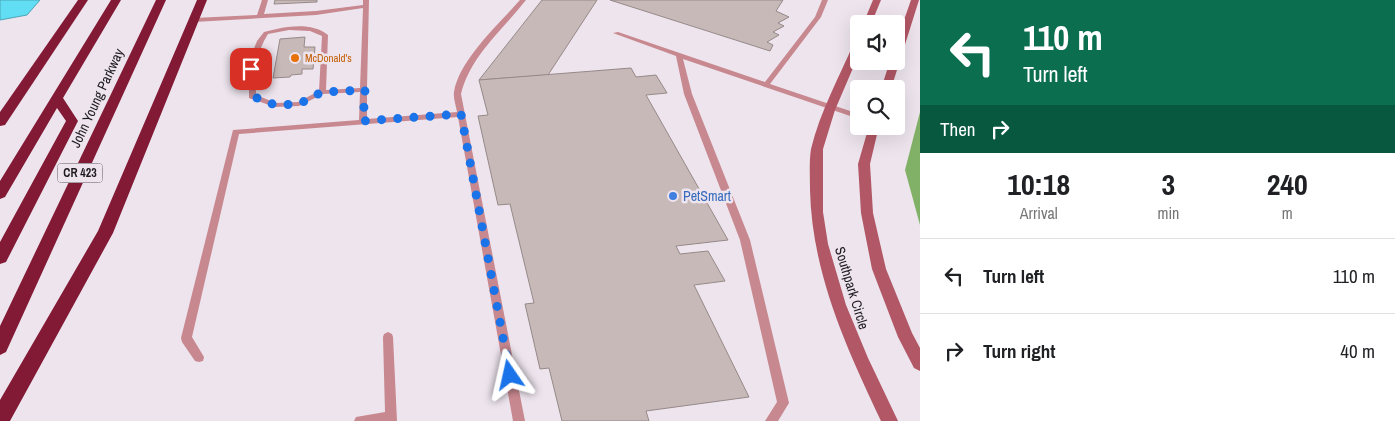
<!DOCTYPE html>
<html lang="en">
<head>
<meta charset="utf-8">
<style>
  body { margin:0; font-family:"Archivo Narrow",sans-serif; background:#f6f6f6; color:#202124; height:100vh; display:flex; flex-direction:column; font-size:19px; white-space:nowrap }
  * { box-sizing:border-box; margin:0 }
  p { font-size:16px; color:#757577 }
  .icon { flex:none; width:28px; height:28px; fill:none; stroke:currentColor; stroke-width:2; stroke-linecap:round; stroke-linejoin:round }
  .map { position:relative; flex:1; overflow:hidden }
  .side { display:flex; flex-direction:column; background:#fff; width:475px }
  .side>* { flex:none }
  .banner { background:#0b6e4f; color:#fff; overflow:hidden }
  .buttons { position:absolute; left:850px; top:15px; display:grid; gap:10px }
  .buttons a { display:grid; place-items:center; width:55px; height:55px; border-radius:5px; background:#fff; box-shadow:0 5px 20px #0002; font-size:25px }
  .pin { position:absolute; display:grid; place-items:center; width:42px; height:42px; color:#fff; margin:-21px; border-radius:10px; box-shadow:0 2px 8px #0006 }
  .me { position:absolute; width:55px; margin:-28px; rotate:349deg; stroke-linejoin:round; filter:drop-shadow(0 0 4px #0008) }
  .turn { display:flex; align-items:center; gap:18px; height:105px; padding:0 20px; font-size:22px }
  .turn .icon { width:65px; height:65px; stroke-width:2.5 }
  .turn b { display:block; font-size:35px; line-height:42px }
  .then { display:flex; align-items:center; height:48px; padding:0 20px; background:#0003; gap:10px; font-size:19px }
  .eta { display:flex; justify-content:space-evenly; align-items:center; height:85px; text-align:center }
  .eta b { font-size:30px; font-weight:800; line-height:35px }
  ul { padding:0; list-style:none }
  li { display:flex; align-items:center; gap:15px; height:75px; padding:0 20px; border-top:1px solid #e0e0e0 }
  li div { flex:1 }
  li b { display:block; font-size:19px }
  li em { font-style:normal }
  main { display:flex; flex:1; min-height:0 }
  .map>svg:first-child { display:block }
  .forest { fill:#81b167 }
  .water { fill:#61def4; stroke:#4da4b4 }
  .building { fill:#c7b9b8; stroke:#968988 }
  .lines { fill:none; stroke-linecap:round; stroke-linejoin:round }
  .lane { fill:#c8888f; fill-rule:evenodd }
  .secondary { fill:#b25765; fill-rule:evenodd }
  .highway { fill:#831a35; fill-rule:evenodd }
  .route { stroke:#1a73e8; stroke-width:9; stroke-dasharray:0 16.2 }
  .food-dot { fill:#e8710a; stroke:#ede4ee; stroke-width:2 }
  .shop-dot { fill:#3f7fe0; stroke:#ede4ee; stroke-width:2 }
  .labels { text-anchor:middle; stroke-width:5; stroke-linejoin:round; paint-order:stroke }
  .far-food-label { font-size:11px; fill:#c56008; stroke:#ede4ee; text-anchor:start }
  .shield { fill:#ede4ee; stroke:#5c575c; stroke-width:1 }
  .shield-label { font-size:12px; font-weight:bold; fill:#1e1b1e }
  .street-label { font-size:14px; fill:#1e1b1e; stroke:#ede4ee }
  .shop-label { font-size:14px; fill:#366cbe; stroke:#ede4ee; text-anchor:start }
</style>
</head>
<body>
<main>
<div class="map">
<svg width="920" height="421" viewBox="0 0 920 421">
  <rect width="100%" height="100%" fill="#ede4ee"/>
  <path class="forest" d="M 920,112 L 920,225 L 905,170 Z"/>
  <path class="water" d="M 0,0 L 40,0 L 27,15 L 0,20 Z"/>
  <g class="building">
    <path d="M 275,0 L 317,0 L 317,2 L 274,4 Z"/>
    <path d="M 542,0 L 597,0 L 548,75 L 479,80 Z"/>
    <path d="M 610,0 L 783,0 L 776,11 L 789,17 L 778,23 L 784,26 L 773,32 L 779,35 L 767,42 L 773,45 L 770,51 Z"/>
    <path d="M 305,37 L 304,47 L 315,47 L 313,69 L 302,69 L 302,74 L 291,75 L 290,77 L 273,78 L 280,39 Z"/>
    <path d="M 631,68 L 636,77 L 656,75 L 667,93 L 646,95 L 728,240 L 676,246 L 680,254 L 708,251 L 725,281 L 694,285 L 749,397 L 646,411 L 649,421 L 562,421 L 549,368 L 540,369 L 525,304 L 534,303 L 510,204 L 498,205 L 478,116 L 488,115 L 479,80 Z"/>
  </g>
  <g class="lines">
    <g class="lane">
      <path d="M 262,0 L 268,0 L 264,14 L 316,11 L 363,5 L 363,0 L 369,0 L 367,88 L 369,90 L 367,92 L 367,119 L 457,112 C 456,106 453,98 454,92 C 459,60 499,24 520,0 L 526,0 C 502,31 471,55 461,94 L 525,421 L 513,421 L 458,117 L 239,134 L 192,337 L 204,357 L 203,361 L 199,362 L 195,361 L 182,342 L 181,338 L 233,130 L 359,120 L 360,92 L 323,94 L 299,106 L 275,107 L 249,98 L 249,70 L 251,56 L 257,41 L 264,32 C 284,27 310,21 328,35 L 326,90 L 360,88 L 363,8 L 316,15 L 194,22 L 191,20 L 194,18 L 257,15 ZM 289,30 L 310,31 L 322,36 L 319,91 L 298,102 L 276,103 L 256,95 C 256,72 255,54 268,34 Z"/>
      <path d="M 822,0 L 828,0 L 821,17 L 770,84 L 859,114 L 859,119 L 683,59 L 692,94 L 750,240 L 789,403 L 778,421 L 765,421 L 777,402 L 740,240 L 684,94 L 676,56 L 613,33 L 618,32 L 765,82 L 815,17 Z"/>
      <path d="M 388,332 L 392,334 L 393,337 L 397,421 L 354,421 L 356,417 L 385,412 L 383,337 L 384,334 Z"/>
    </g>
    <g class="secondary">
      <path d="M 873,0 L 881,0 L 871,24 L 863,24 Z"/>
      <path d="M 911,0 L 919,0 L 891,89 L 881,89 L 890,61 L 896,61 L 896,43 Z"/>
      <path d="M 859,40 L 859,54 L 835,110 L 823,149 L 823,212 L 828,244 L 846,305 L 868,358 L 898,421 L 881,421 C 846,347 812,273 810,190 C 810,177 809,162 811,149 C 820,112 839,77 854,43 Z"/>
      <path d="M 869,126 L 879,126 L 870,164 L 873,213 L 886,269 L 912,333 L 920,348 L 920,371 L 914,368 L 898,337 L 872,269 L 861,213 L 858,164 Z"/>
    </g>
    <g class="highway">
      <path d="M 78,0 L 88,0 L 5,125 L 0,126 L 0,112 Z"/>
      <path d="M 111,0 L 121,0 L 63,98 L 78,121 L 6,262 L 0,264 L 0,242 L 66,121 L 57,108 L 5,197 L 0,199 L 0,181 Z"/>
      <path d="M 156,0 L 166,0 L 6,352 L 0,355 L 0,326 Z"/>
      <path d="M 197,0 L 207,0 L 113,233 L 10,421 L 0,421 L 0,400 L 98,231 Z"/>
    </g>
  </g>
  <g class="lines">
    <path class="route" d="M 251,69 L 252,96 L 275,105 L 299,104 L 322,92 L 365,90 L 363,121 L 461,114 L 510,375"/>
  </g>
  <circle class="food-dot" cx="295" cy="58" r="5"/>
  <circle class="shop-dot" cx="673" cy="196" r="5"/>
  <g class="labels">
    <g class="far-food-label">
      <text x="305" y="62">McDonald's</text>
    </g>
    <rect class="shield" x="57.5" y="163.5" width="45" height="19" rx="4"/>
    <g class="shield-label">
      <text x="80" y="177">CR 423</text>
    </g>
    <g class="street-label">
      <text transform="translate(97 98) rotate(-65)" y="5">John Young Parkway</text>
      <text transform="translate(852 288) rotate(73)" y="5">Southpark Circle</text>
    </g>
    <g class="shop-label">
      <text x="683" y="201">PetSmart</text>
    </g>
  </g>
</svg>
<div class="buttons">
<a><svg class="icon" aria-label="sound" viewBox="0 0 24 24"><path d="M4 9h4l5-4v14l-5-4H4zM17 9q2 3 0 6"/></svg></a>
<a><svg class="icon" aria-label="search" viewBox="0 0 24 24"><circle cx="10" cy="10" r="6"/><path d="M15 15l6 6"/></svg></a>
</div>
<div class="pin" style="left:251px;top:69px;background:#d93025"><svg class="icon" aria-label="arrive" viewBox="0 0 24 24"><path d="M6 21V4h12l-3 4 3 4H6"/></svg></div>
<svg class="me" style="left:510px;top:375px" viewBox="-20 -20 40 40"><path d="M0-17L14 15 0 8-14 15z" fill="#1a73e8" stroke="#fff" stroke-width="4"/></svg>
</div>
<section class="side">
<div class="banner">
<div class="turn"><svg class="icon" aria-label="left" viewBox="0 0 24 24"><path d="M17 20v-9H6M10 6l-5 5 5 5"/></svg><div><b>110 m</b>Turn left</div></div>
<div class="then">Then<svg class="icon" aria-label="right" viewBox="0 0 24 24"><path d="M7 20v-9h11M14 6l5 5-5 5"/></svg></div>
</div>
<div class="eta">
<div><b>10:18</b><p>Arrival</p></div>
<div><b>3</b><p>min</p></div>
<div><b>240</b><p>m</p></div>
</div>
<ul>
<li><svg class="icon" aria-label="left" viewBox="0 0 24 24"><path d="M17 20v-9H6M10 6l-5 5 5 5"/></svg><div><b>Turn left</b></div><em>110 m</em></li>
<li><svg class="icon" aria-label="right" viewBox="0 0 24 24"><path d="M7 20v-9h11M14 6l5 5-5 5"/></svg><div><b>Turn right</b></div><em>40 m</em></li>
</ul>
</section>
</main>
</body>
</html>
